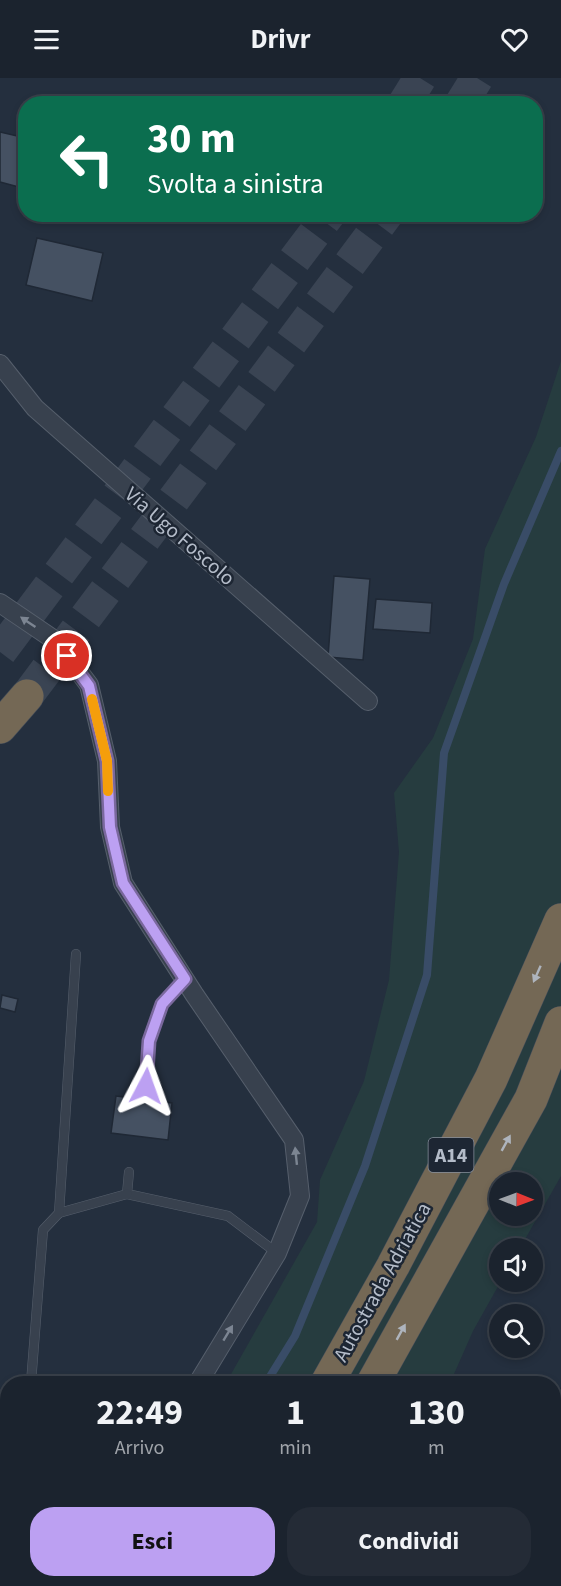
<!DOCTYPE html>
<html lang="it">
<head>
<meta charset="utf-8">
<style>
  body { margin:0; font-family:"Source Sans 3",sans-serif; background:#242b36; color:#f1f3f6; height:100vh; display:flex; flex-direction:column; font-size:22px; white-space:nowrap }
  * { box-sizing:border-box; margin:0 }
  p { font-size:20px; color:#a0a4aa }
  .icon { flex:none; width:33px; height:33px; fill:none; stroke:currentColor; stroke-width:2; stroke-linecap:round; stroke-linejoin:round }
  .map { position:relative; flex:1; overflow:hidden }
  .sheet { position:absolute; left:0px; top:1298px; width:561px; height:212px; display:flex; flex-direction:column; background:#1b232e; border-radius:24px 24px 0 0; box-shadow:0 3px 9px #0003,0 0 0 2px #39404a }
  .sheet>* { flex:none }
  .guide { position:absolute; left:18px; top:18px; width:525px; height:126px; border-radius:24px; box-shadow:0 3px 9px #0003,0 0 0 2px #39404a; background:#0b6e4f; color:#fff; overflow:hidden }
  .needle { width:39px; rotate:91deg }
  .tools { position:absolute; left:489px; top:1094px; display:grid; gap:12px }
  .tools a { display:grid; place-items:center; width:54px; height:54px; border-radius:50%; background:#1b232e; box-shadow:0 3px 9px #0003,0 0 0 2px #39404a; font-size:30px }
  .pin { position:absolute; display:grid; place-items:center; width:51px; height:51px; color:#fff; margin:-26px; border:3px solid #fff; border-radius:50%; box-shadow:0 2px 6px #0007 }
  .me { position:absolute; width:66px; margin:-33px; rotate:4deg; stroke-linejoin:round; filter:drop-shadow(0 0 4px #0008) }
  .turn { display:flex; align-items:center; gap:21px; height:126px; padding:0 30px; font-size:27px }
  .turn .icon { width:78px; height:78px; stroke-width:2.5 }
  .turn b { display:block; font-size:42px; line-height:51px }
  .eta { display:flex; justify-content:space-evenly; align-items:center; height:102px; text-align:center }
  .eta b { font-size:36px; font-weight:700; line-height:42px }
  .primary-button { display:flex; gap:12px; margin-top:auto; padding:12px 30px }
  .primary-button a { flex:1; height:69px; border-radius:24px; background:#bca0f2; color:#111; font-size:24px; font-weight:700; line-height:69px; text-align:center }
  .primary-button a+a { background:#242b36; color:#f1f3f6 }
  header { display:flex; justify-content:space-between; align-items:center; height:78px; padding:0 30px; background:#1b232e; font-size:27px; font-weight:700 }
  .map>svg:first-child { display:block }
  .green { fill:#263c3f; fill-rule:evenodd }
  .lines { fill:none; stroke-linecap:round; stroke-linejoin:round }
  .stream { stroke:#394c67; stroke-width:8 }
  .building { fill:#455162; stroke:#1f2835; stroke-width:1.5 }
  .highway-tunnel { stroke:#3a4453; stroke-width:33; stroke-dasharray:33 16; stroke-linecap:butt }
  .lane-casing { stroke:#565f6c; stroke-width:10 }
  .street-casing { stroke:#565f6c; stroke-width:20 }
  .highway-casing { stroke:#434c59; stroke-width:34 }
  .lane { stroke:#38414e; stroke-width:9 }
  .street { stroke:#38414e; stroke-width:18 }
  .highway { stroke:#746855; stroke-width:33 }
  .oneway { fill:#7c8592 }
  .oneway2 { fill:#aeb4bd }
  .route-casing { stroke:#7a689d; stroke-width:15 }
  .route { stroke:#bca0f2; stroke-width:10 }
  .slow { stroke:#f59e0b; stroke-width:10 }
  .labels { text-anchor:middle; stroke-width:5; stroke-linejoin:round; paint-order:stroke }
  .shield { fill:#1d2633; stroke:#878f9c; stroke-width:1.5 }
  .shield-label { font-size:20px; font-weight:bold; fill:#b4bcc9 }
  .street-label { font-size:21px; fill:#b4bcc9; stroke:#1d2633 }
</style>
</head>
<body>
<header><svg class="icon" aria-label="menu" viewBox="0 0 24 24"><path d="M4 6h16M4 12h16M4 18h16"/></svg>Drivr<svg class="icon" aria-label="heart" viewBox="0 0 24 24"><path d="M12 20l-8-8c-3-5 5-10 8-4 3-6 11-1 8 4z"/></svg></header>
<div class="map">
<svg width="561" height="1508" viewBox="0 0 561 1508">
  <rect width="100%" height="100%" fill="#242f3e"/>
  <g class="green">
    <path d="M 561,283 L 561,1098 L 520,1170 L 500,1170 L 500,1203 L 501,1203 L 473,1253 L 450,1305 L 226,1305 L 317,1144 L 320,1102 L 364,1003 L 389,902 L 399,774 L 394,715 L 433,660 L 473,561 L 485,471 L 536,359 ZM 500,1104 L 532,1104 L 532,1137 L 500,1137 Z"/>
    <path d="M 561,1443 L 561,1508 L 524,1508 L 527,1502 L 554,1502 L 554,1455 Z"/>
    <path d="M 109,1502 L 362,1502 L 360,1508 L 105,1508 Z"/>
  </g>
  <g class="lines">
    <g class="stream">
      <path d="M 266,1305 L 295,1258 L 365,1088 L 427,897 L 444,675 L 504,506 L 561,373"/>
      <path d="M 138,1508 L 142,1502"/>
    </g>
  </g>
  <g class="building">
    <path d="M 0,54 L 26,60 L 26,111 L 0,104 Z"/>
    <path d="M 37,160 L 103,175 L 92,223 L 26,207 Z"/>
    <path d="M 334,498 L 370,501 L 363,582 L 328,579 Z"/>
    <path d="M 376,521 L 432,525 L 430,555 L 373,551 Z"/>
    <path d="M 2,917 L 18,921 L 15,934 L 0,930 Z"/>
    <path d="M 116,1018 L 172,1025 L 168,1062 L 111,1055 Z"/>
    <path d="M 561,1310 L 561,1334 L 554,1330 L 554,1324 Z"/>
  </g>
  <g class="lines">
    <g class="highway-tunnel">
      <path d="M 404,26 L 420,0"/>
      <path d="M 461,26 L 477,0"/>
      <path d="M 0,574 L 329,136"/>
      <path d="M 27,618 L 387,136"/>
    </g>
    <defs>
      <g id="lane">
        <path d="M 146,1008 L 149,963 L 162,926 L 185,901"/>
        <path d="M 129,1094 L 127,1116 L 228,1138 L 277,1175"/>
        <path d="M 59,1135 L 127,1116"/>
        <path d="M 31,1305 L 43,1152 L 59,1135 L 76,876"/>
        <path d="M 6,1508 L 8,1497"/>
      </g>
      <g id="street">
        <path d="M 0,286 L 35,330 L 368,623"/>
        <path d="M 0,525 L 56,563 L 89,607 L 107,683 L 110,749 L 123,805 L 194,916 L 294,1062 L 300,1118 L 277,1175 L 198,1305"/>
        <path d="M 80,1508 L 84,1502"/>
      </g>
      <g id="highway">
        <path d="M 0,649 L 27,618"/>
        <path d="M 327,1305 L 393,1188 L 491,1001 L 561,842"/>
        <path d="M 373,1305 L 531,1021 L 561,945"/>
        <path d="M 212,1508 L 216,1502"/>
        <path d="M 260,1508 L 264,1502"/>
      </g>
    </defs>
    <use href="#lane" class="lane-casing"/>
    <use href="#street" class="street-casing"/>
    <use href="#highway" class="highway-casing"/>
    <use href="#lane" class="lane"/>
    <use href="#street" class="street"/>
    <use href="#highway" class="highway"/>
  </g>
  <defs><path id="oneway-solid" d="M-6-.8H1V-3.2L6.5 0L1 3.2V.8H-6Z" transform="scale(1.5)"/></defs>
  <g class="oneway">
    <use href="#oneway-solid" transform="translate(28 544) rotate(-146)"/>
    <use href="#oneway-solid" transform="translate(296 1078) rotate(-96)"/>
    <use href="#oneway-solid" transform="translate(228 1255) rotate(-59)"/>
  </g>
  <g class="oneway2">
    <use href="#oneway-solid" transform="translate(537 896) rotate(114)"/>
    <use href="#oneway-solid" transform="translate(506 1065) rotate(-61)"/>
    <use href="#oneway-solid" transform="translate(401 1254) rotate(-61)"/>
  </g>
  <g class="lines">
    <defs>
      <path id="route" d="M 67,578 L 89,608 L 107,683 L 110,749 L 123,805 L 185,901 L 162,926 L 149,963 L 146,1008"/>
    </defs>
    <use href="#route" class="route-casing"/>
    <use href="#route" class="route"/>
    <path class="slow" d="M 92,621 L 107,683 L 108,713"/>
  </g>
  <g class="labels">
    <rect class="shield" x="428.5" y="1060" width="45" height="34" rx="4.5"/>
    <g class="shield-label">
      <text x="451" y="1084">A14</text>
    </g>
    <g class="street-label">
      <text transform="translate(180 458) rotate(41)" y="7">Via Ugo Foscolo</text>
      <text transform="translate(382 1204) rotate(-61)" y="7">Autostrada Adriatica</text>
    </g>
  </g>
</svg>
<div class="tools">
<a><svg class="needle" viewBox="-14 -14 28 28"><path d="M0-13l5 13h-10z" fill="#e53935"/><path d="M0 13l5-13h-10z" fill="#a0a4aa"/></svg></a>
<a><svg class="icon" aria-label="sound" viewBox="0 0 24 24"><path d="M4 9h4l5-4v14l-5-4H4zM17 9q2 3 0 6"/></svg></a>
<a><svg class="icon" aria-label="search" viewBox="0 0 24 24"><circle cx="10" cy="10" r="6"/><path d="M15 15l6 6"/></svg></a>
</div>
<div class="pin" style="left:67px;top:578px;background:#d93025"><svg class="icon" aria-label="arrive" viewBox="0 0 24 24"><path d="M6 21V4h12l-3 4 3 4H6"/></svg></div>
<svg class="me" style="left:146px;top:1008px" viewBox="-20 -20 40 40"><path d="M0-17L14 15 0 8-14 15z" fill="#bca0f2" stroke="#fff" stroke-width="4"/></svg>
<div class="guide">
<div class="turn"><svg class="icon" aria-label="left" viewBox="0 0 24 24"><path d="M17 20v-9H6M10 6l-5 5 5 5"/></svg><div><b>30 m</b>Svolta a sinistra</div></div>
</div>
<section class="sheet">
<div class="eta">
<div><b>22:49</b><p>Arrivo</p></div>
<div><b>1</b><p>min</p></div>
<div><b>130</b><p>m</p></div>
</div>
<div class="primary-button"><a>Esci</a><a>Condividi</a></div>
</section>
</div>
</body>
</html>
